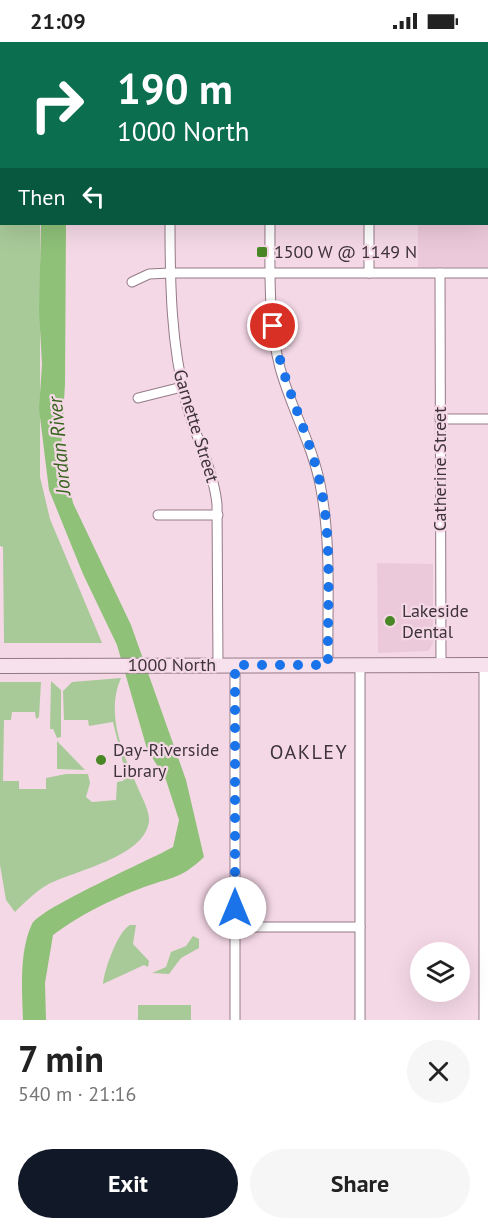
<!DOCTYPE html>
<html lang="en">
<head>
<meta charset="utf-8">
<style>
  body { margin:0; font-family:"PT Sans",sans-serif; background:#f6f6f6; color:#222; height:100vh; display:flex; flex-direction:column; font-size:22px; white-space:nowrap }
  * { box-sizing:border-box; margin:0 }
  p { font-size:20px; color:#767676 }
  .icon { flex:none; width:33px; height:33px; fill:none; stroke:currentColor; stroke-width:2; stroke-linecap:round; stroke-linejoin:round }
  .map { position:relative; height:978px; overflow:hidden }
  .panel { display:flex; flex-direction:column; background:#fff; flex:1 }
  .panel>* { flex:none }
  .banner { position:absolute; left:0px; top:0px; width:489px; height:183px; box-shadow:0 6px 24px #0002; background:#0b6e4f; color:#fff; overflow:hidden }
  .tools { position:absolute; left:410px; top:900px; display:grid; gap:12px }
  .tools a { display:grid; place-items:center; width:60px; height:60px; border-radius:50%; background:#fff; box-shadow:0 6px 24px #0002; font-size:30px }
  .pin { position:absolute; display:grid; place-items:center; width:51px; height:51px; color:#fff; margin:-26px; border:3px solid #fff; border-radius:50%; box-shadow:0 2px 6px #0007 }
  .me { position:absolute; width:66px; margin:-33px; rotate:0deg; stroke-linejoin:round; filter:drop-shadow(0 0 4px #0008) }
  .turn { display:flex; align-items:center; gap:21px; height:126px; padding:0 18px; font-size:27px }
  .turn .icon { width:78px; height:78px; stroke-width:2.5 }
  .turn b { display:block; font-size:42px; line-height:51px }
  .then { display:flex; align-items:center; height:57px; padding:0 18px; background:#0003; gap:12px; font-size:22px }
  .round { display:grid; place-items:center; flex:none; width:63px; height:63px; border-radius:32px; background:#f6f6f6 }
  .summary { display:flex; align-items:center; justify-content:space-between; height:102px; padding:0 18px }
  h1 { font-size:36px; font-weight:600; line-height:45px }
  .cta { display:flex; gap:12px; margin-top:auto; padding:12px 18px }
  .cta a { flex:1; height:69px; border-radius:36px; background:#111827; color:#fff; font-size:24px; font-weight:600; line-height:69px; text-align:center }
  .cta a+a { background:#f6f6f6; color:#222 }
  .status { display:flex; justify-content:space-between; align-items:center; height:42px; padding:0 30px; background:#fff; direction:ltr }
  .status svg { height:16px; fill:currentColor }
  .map>svg:first-child { display:block }
  .built { fill:#ecc9da }
  .green { fill:#a8ca99 }
  .water { fill:#8fc179 }
  .lines { fill:none; stroke-linecap:round; stroke-linejoin:round }
  .street-casing { stroke:#947a87; stroke-width:11 }
  .secondary-casing { stroke:#947a87; stroke-width:16 }
  .street { stroke:#fff; stroke-width:9 }
  .secondary { stroke:#f6e1ec; stroke-width:14 }
  .route { stroke:#1a73e8; stroke-width:10; stroke-dasharray:0 18 }
  .poi-dot { fill:#498726; stroke:#f5d8e6; stroke-width:2 }
  .labels { text-anchor:middle; stroke-width:4.5; stroke-linejoin:round; paint-order:stroke }
  .poi-label { font-size:18px; fill:#3e3339; stroke:#f5d8e6; text-anchor:start }
  .street-label { font-size:18px; fill:#3e3339; stroke:#f5d8e6 }
  .water-label { font-size:20px; font-style:italic; fill:#36641d; stroke:#f5d8e6 }
  .neighbourhood-label { font-size:20px; letter-spacing:1.5px; fill:#3e3339; stroke:#f5d8e6 }
</style>
</head>
<body>
<div class="status"><b>21:09</b><svg viewBox="0 0 49 12"><path d="M0 12V9h3v3zM5 12V6h3v6zM10 12V3h3v9zM15 12V0h3v12zM26 1h20v11H26zM47 4h2v5h-2z"/></svg></div>
<div class="map">
<svg width="488" height="978" viewBox="0 0 488 978">
  <rect width="100%" height="100%" fill="#f5d8e6"/>
  <g class="built">
    <path d="M 417,0 L 488,0 L 488,225 L 418,225 L 418,182 L 488,182 L 488,2 Z"/>
    <path d="M 377,521 L 433,522 L 433,601 L 429,609 L 378,611 Z"/>
  </g>
  <g class="green">
    <path d="M 417,0 L 488,0 L 488,100 L 488,2 Z"/>
    <path d="M 0,39 L 2,182 L 40,182 L 40,435 L 50,477 L 102,601 L 4,601 L 3,505 L 0,504 Z"/>
    <path d="M 121,636 C 105,671 123,713 138,746 C 142,756 150,769 149,780 C 143,816 75,828 47,843 C 35,850 25,860 15,870 L 6,858 L 0,823 L 0,640 L 41,640 L 39,675 L 36,677 L 35,670 L 12,670 L 11,678 L 4,678 L 3,739 L 19,739 L 19,747 L 46,747 L 46,736 L 66,732 L 88,732 L 90,741 L 86,755 L 92,760 L 116,758 L 117,740 L 123,739 L 126,733 L 113,680 L 89,684 L 88,678 L 64,678 L 63,649 L 72,640 Z"/>
    <path d="M 51,639 L 61,648 L 61,695 L 57,696 L 53,687 L 50,687 Z"/>
    <path d="M 57,699 L 85,728 L 57,727 Z"/>
    <path d="M 130,883 L 136,883 L 133,902 L 149,919 L 148,925 L 144,923 L 103,942 C 104,928 118,889 130,883 Z"/>
    <path d="M 193,894 L 199,897 L 199,906 L 181,916 L 169,932 L 152,931 L 166,925 L 171,910 L 186,904 Z"/>
    <rect x="138" y="963" width="53" height="15"/>
  </g>
  <path class="water" d="M 41,182 L 66,182 L 65,342 L 61,408 L 73,461 L 131,583 L 186,738 L 204,815 C 179,839 169,835 139,847 C 108,859 80,873 53,893 L 45,941 L 46,978 L 23,978 C 22,949 19,909 32,882 C 40,866 150,818 173,805 L 179,778 L 166,738 L 147,707 L 117,603 L 83,532 L 49,448 L 39,367 L 42,322 L 39,269 Z"/>
  <g class="lines">
    <defs>
      <g id="street">
        <path d="M 81,0 L 82,2"/>
        <path d="M 170,0 L 170,2"/>
        <path d="M 270,0 L 270,2"/>
        <path d="M 369,0 L 369,2"/>
        <path d="M 170,182 C 170,242 171,301 186,360 C 195,395 213,426 217,462 L 218,623"/>
        <path d="M 270,182 C 270,230 268,279 280,326 C 291,366 312,402 320,442 C 332,501 327,564 328,623"/>
        <path d="M 369,182 L 369,231"/>
        <path d="M 440,231 L 441,623"/>
        <path d="M 132,240 L 149,232 L 170,231 L 488,231"/>
        <path d="M 138,356 L 182,345"/>
        <path d="M 440,377 L 488,377"/>
        <path d="M 158,473 L 218,473"/>
        <path d="M 235,623 L 235,978"/>
        <path d="M 360,623 L 360,978"/>
        <path d="M 484,623 L 484,978"/>
        <path d="M 235,885 L 360,885"/>
      </g>
      <path id="secondary" d="M 0,624 L 488,623"/>
    </defs>
    <use href="#street" class="street-casing"/>
    <use href="#secondary" class="secondary-casing"/>
    <use href="#street" class="street"/>
    <use href="#secondary" class="secondary"/>
  </g>
  <g class="lines">
    <path class="route" d="M 235,866 L 235,623 L 328,623 C 327,563 333,500 320,441 C 308,387 281,340 273,284"/>
  </g>
  <g class="poi-dot">
    <rect x="256" y="204" width="12" height="12" rx="3"/>
    <circle cx="390" cy="579" r="6"/>
    <circle cx="101" cy="718" r="6"/>
  </g>
  <g class="labels">
    <g class="poi-label">
      <text x="274" y="216">1500 W @ 1149 N</text>
      <text x="402" y="575">Lakeside<tspan x="402" dy="21">Dental</tspan></text>
      <text x="113" y="714">Day-Riverside<tspan x="113" dy="21">Library</tspan></text>
    </g>
    <g class="street-label">
      <text transform="translate(196 384) rotate(73)" y="6">Garnette Street</text>
      <text transform="translate(440 427) rotate(-90)" y="6">Catherine Street</text>
      <text x="172" y="629">1000 North</text>
    </g>
    <g class="water-label">
      <text transform="translate(59 404) rotate(-95)" y="7">Jordan River</text>
    </g>
    <g class="neighbourhood-label">
      <text x="309" y="717">OAKLEY</text>
    </g>
  </g>
</svg>
<div class="tools">
<a><svg class="icon" aria-label="layers" viewBox="0 0 24 24"><path d="M12 4l9 5-9 5-9-5zM3 14l9 5 9-5"/></svg></a>
</div>
<div class="pin" style="left:273px;top:284px;background:#d93025"><svg class="icon" aria-label="arrive" viewBox="0 0 24 24"><path d="M6 21V4h12l-3 4 3 4H6"/></svg></div>
<svg class="me" style="left:235px;top:866px" viewBox="-20 -20 40 40"><circle r="19" fill="#fff"/><path d="M0-13L10 11 0 6-10 11z" fill="#1a73e8"/></svg>
<div class="banner">
<div class="turn"><svg class="icon" aria-label="right" viewBox="0 0 24 24"><path d="M7 20v-9h11M14 6l5 5-5 5"/></svg><div><b>190 m</b>1000 North</div></div>
<div class="then">Then<svg class="icon" aria-label="left" viewBox="0 0 24 24"><path d="M17 20v-9H6M10 6l-5 5 5 5"/></svg></div>
</div>
</div>
<section class="panel">
<div class="summary"><div><h1>7 min</h1><p>540 m · 21:16</p></div><a class="round"><svg class="icon" aria-label="close" viewBox="0 0 24 24"><path d="M6 6l12 12M18 6L6 18"/></svg></a></div>
<div class="cta"><a>Exit</a><a>Share</a></div>
</section>
</body>
</html>
